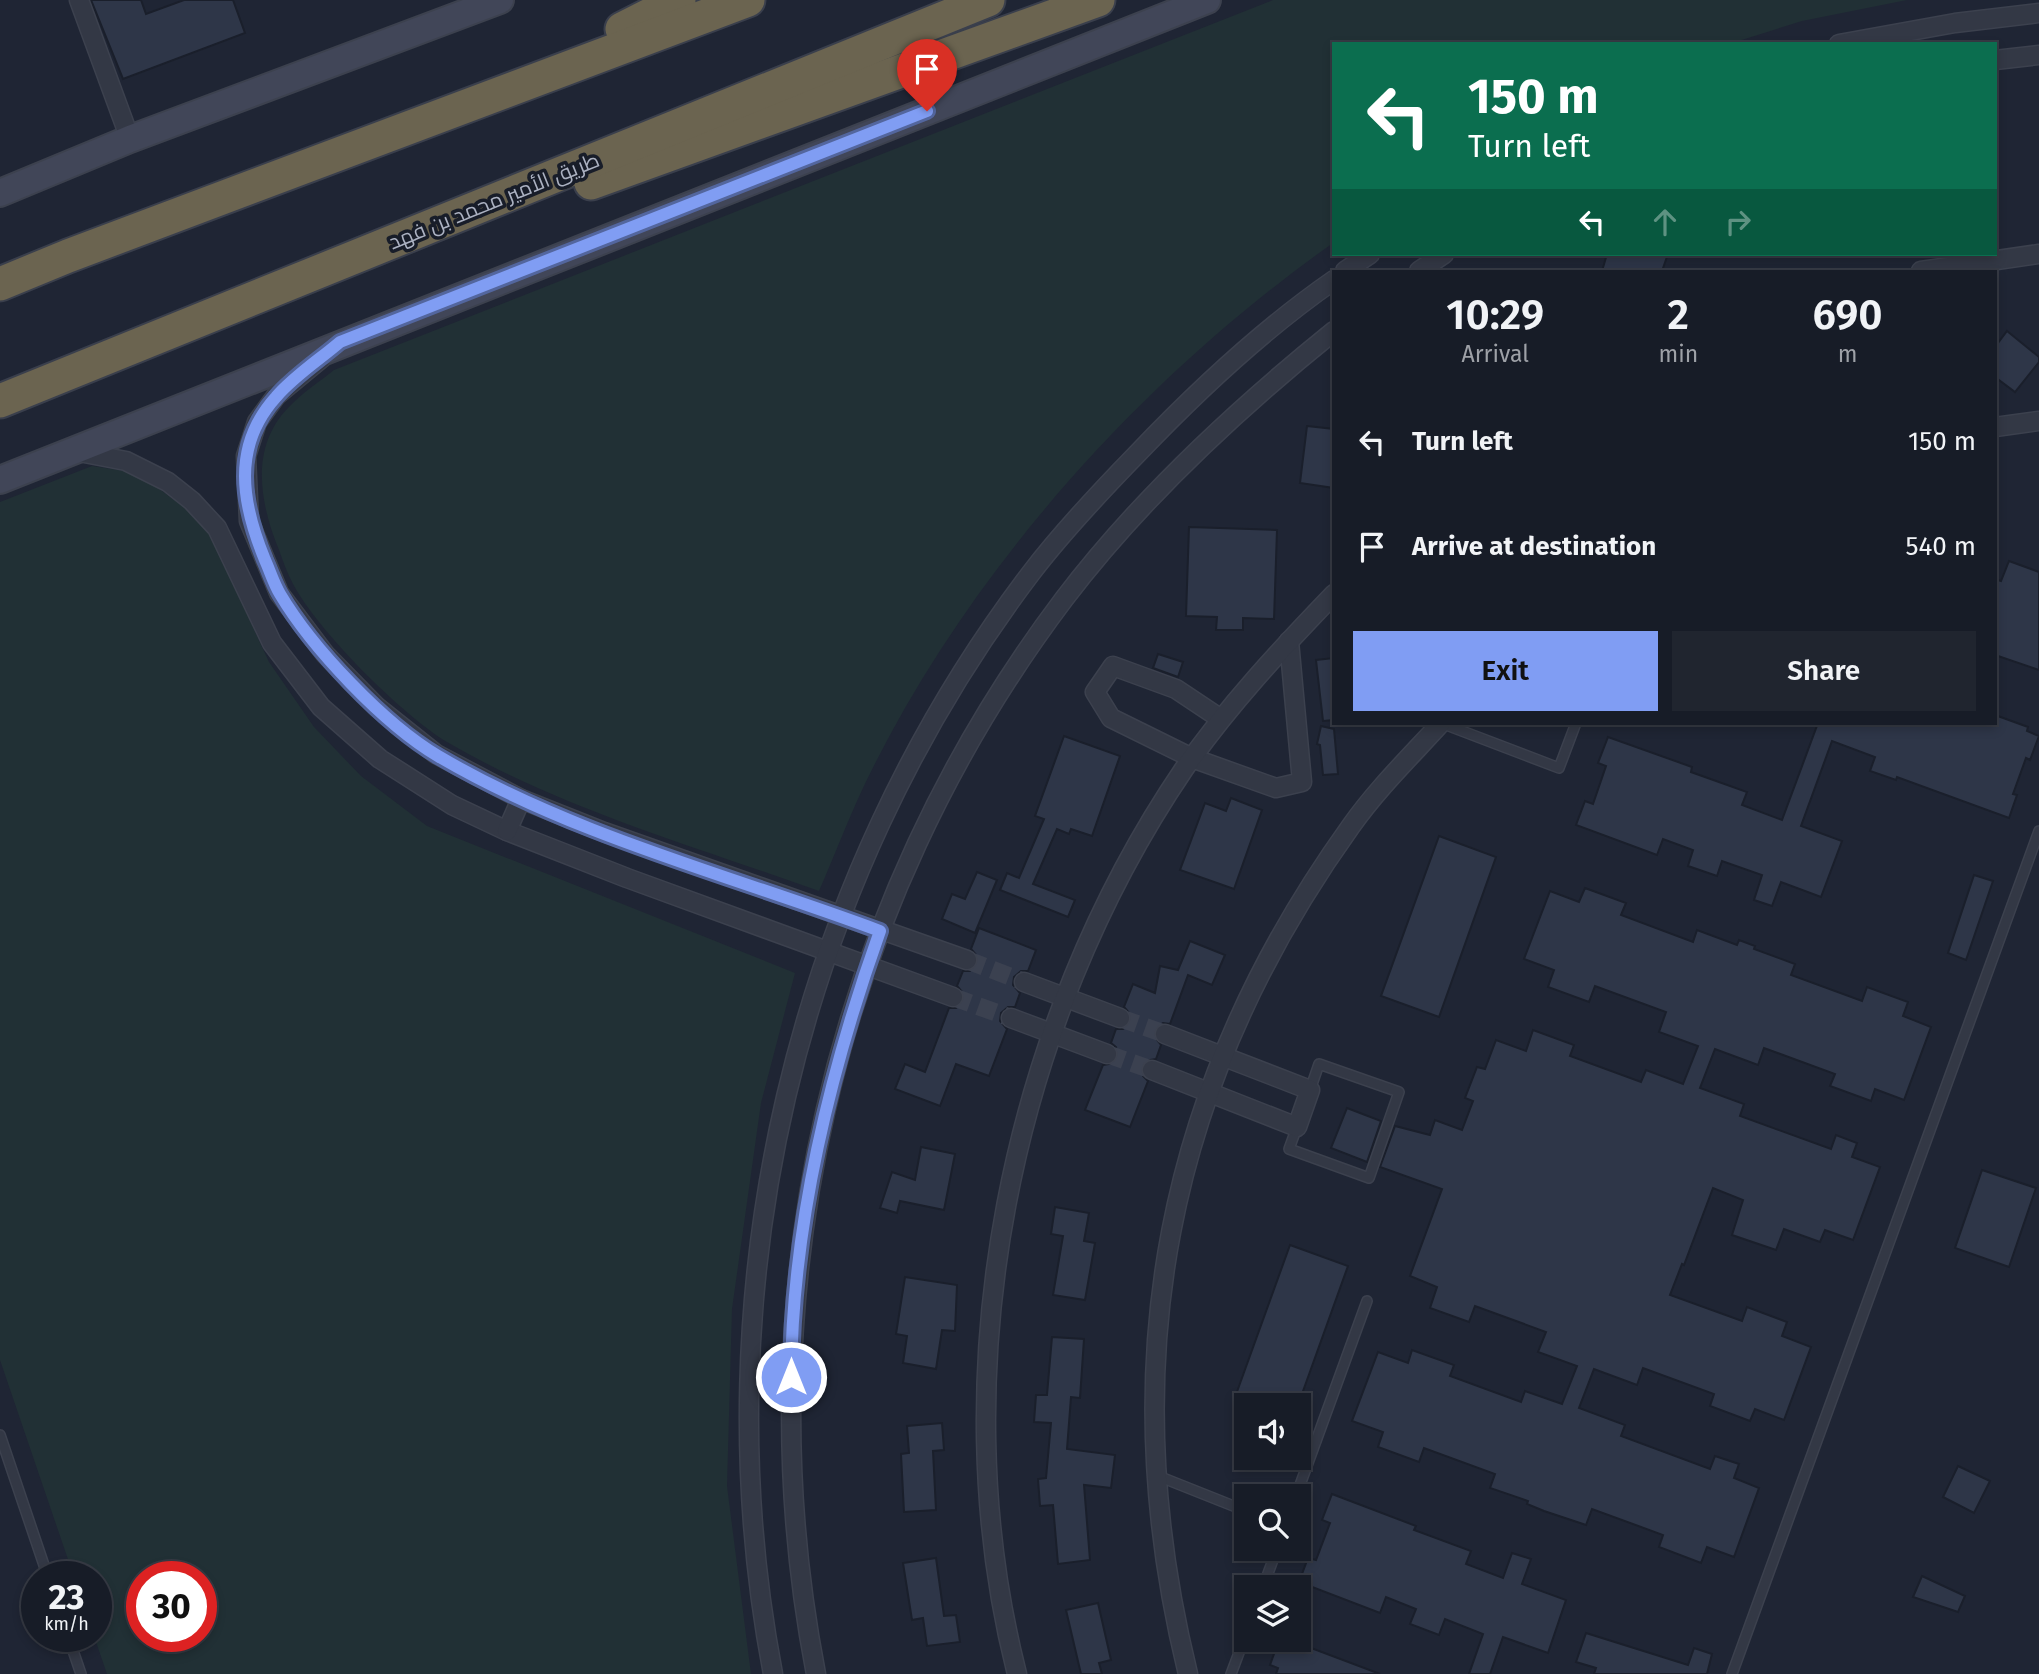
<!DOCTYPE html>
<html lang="en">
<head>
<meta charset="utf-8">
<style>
  body { margin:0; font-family:"Fira Sans",Cairo,sans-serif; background:#20252f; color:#f1f3f6; height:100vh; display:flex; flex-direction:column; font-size:26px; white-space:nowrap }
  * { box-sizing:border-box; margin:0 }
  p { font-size:23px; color:#9ea1a7 }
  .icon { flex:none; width:38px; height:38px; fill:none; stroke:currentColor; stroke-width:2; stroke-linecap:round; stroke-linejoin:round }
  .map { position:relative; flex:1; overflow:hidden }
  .details { position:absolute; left:1332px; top:270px; width:665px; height:455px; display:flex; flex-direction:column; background:#171c27; border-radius:0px; box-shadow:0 4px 10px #0003,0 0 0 2px #363a44 }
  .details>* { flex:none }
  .guide { position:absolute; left:1332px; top:42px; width:665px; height:214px; border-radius:0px; box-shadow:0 4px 10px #0003,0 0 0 2px #363a44; background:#0b6e4f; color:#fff; overflow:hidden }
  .fabs { position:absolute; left:1234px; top:1393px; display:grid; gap:14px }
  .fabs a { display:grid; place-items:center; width:77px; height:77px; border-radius:0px; background:#171c27; box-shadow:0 4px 10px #0003,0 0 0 2px #363a44; font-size:35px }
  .speed { position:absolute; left:21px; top:1561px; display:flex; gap:14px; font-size:35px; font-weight:700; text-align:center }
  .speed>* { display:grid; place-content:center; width:91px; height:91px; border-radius:50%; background:#171c27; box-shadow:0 4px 10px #0003,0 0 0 2px #363a44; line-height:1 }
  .speed small { font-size:18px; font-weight:400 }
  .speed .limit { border:10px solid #d22; background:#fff; color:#111 }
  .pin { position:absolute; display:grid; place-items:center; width:60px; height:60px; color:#fff; margin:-72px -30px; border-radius:50% 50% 50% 0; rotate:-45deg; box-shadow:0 0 7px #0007 }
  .pin .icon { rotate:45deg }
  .me { position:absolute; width:77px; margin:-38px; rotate:0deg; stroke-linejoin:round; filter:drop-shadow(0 0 5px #0008) }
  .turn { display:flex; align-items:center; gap:24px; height:147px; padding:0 21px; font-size:32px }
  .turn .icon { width:91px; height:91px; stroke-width:2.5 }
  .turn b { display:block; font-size:49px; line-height:60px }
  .lanes { display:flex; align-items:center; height:66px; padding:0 21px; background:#0003; justify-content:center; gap:35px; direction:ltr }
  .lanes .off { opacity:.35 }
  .eta { display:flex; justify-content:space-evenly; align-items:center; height:119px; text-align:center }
  .eta b { font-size:42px; font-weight:600; line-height:49px }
  .cta { display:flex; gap:14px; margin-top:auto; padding:14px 21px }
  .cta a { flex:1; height:80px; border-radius:0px; background:#809df3; color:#111; font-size:28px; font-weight:600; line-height:80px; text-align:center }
  .cta a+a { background:#20252f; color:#f1f3f6 }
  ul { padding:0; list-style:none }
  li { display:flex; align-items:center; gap:21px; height:105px; padding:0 21px }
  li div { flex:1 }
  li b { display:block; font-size:26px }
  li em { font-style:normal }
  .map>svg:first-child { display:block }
  .green { fill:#213035; fill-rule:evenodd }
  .building { fill:#2e3648; stroke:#1a1f2b; stroke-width:2 }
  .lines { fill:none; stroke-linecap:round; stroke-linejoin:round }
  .minor-tunnel { stroke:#3b4150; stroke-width:18; stroke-dasharray:18 9; stroke-linecap:butt }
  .service-casing { stroke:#3c414e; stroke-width:12 }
  .minor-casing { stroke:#3c414e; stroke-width:21 }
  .secondary-casing { stroke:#3c414e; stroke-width:30 }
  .motorway-casing { stroke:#3a3f4c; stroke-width:37 }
  .service { stroke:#333845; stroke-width:9 }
  .minor { stroke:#333845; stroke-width:18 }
  .secondary { stroke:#414658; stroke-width:26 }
  .motorway { stroke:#6b6450; stroke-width:33 }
  .route-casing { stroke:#53669e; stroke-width:18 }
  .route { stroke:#809df3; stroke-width:12 }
  .labels { text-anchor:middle; stroke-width:7; stroke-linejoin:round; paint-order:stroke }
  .street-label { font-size:21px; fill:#acb2c2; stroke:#181d29 }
</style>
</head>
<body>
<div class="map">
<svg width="2039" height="1674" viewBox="0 0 2039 1674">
  <rect width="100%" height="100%" fill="#1f2534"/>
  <g class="green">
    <path d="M 1273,0 L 1907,0 L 1802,21 L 1729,44 L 1334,44 L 1333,243 C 1141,379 965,574 863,788 C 847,822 834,857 819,891 C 694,846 562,809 447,742 C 401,714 318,631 293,584 C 287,573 283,561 279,550 C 260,504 249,447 289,407 C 302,393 319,382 334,370 Z"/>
    <path d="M 92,466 L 138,473 L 205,523 L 269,662 L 314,727 L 361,776 L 427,826 L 795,973 L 761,1103 L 732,1309 L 727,1486 L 751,1674 L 107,1674 L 94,1636 L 96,1577 L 74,1577 L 0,1360 L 0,502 ZM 142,1577 L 201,1577 L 201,1636 L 142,1636 Z"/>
  </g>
  <g class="building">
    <path d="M 91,0 L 141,0 L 146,14 L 184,0 L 233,0 L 245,33 L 123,79 Z"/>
    <path d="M 1607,254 L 1668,254 L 1662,271 L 1602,271 Z"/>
    <path d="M 2007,331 L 2039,357 L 2039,362 L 2015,392 L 1995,377 L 1995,347 Z"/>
    <path d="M 1307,426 L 1334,429 L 1334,488 L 1300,483 Z"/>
    <path d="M 1189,527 L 1277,530 L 1274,619 L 1243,618 L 1243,630 L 1216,630 L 1217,617 L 1186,616 Z"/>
    <path d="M 2009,561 L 2039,572 L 2039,670 L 1995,655 L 1995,579 L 2001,581 Z"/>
    <path d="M 1158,654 L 1183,662 L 1178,677 L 1153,668 Z"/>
    <path d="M 1334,658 L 1334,720 L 1323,721 L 1316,660 Z"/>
    <path d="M 1995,715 L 2028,727 L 2027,731 L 2039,736 L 2030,760 L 2026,758 L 2013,794 L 2017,795 L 2009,818 L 1897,777 L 1896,780 L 1870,771 L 1875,757 L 1832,741 L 1801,826 L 1842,841 L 1821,897 L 1781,882 L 1772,906 L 1754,900 L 1762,875 L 1722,861 L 1717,876 L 1688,866 L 1693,850 L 1663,839 L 1657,855 L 1576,825 L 1585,801 L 1593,804 L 1606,766 L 1598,763 L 1608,737 L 1692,767 L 1691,772 L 1747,792 L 1742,805 L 1782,820 L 1818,723 L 1995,723 Z"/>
    <path d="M 1321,726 L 1334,729 L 1338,774 L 1323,775 L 1320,745 L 1317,744 Z"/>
    <path d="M 1064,736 L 1120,756 L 1092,836 L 1071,829 L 1069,834 L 1057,829 L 1033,884 L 1075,900 L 1068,917 L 1000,890 L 1007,873 L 1019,878 L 1044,819 L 1035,816 Z"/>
    <path d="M 1231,798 L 1262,810 L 1234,889 L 1180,870 L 1205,803 L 1226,811 Z"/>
    <path d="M 1439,836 L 1496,857 L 1439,1017 L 1381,996 Z"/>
    <path d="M 977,872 L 997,880 L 975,933 L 942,919 L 952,894 L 965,899 Z"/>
    <path d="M 1974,875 L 1993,881 L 1966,960 L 1948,953 Z"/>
    <path d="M 1585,888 L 1626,903 L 1621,915 L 1693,942 L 1697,930 L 1737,945 L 1739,940 L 1755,946 L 1754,949 L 1795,964 L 1791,975 L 1862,1001 L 1867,987 L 1908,1002 L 1903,1016 L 1931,1027 L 1904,1100 L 1875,1089 L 1871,1101 L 1830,1086 L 1835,1074 L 1764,1048 L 1758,1065 L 1715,1049 L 1700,1088 L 1744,1104 L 1740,1116 L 1831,1149 L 1836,1135 L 1857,1143 L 1852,1157 L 1880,1167 L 1853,1240 L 1825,1230 L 1820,1242 L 1784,1229 L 1776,1250 L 1732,1235 L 1743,1200 L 1713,1188 L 1684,1265 L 1682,1264 L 1670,1295 L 1742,1321 L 1747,1307 L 1787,1322 L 1782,1336 L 1811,1347 L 1784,1420 L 1755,1409 L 1750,1421 L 1710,1406 L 1714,1394 L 1643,1368 L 1637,1385 L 1594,1369 L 1579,1408 L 1625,1425 L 1621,1436 L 1710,1469 L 1715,1456 L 1739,1464 L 1734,1478 L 1759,1488 L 1734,1557 L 1707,1547 L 1701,1563 L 1659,1547 L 1663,1535 L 1592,1509 L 1586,1525 L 1544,1511 L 1527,1504 L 1528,1501 L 1490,1488 L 1495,1474 L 1424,1448 L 1419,1462 L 1378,1447 L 1383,1432 L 1352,1421 L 1378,1352 L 1408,1363 L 1412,1350 L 1454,1365 L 1450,1376 L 1521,1402 L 1525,1391 L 1562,1404 L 1577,1366 L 1538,1352 L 1546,1332 L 1475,1306 L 1469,1322 L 1430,1308 L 1437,1287 L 1410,1276 L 1442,1189 L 1380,1167 L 1395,1126 L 1430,1135 L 1435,1120 L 1462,1130 L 1473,1101 L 1465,1098 L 1477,1067 L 1485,1069 L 1496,1040 L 1526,1051 L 1533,1030 L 1574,1045 L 1570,1056 L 1641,1082 L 1646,1070 L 1683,1084 L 1698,1046 L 1659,1032 L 1666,1012 L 1595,986 L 1589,1002 L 1548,987 L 1554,970 L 1524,959 L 1550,891 L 1579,902 Z"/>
    <path d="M 979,928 L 1036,950 L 1028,971 L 1021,971 L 1014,977 L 1013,985 L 1020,993 L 1015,1007 L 1008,1007 L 1001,1013 L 1000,1021 L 1007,1029 L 989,1076 L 956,1064 L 940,1106 L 895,1089 L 905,1064 L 925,1072 L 949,1008 L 956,1008 L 963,1002 L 964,994 L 957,986 L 963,971 L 970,971 L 977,964 L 978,957 L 971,949 Z"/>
    <path d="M 1190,941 L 1225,955 L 1212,985 L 1188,975 L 1170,1024 L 1163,1023 L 1155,1029 L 1154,1036 L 1161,1045 L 1156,1059 L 1145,1061 L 1141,1067 L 1143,1076 L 1148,1081 L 1130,1127 L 1085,1110 L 1103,1065 L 1114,1063 L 1118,1057 L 1116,1047 L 1111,1043 L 1116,1029 L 1123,1029 L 1130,1023 L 1131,1015 L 1124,1007 L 1133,984 L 1155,993 L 1160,966 L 1178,970 Z"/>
    <path d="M 1347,1108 L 1381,1121 L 1367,1162 L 1331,1148 Z"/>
    <path d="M 921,1147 L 955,1154 L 944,1210 L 900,1201 L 897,1213 L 880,1208 L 892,1172 L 915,1180 Z"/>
    <path d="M 1982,1170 L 2036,1188 L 2009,1267 L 1955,1248 Z"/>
    <path d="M 1055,1207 L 1089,1213 L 1084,1241 L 1095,1243 L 1085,1300 L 1053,1295 L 1063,1236 L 1051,1234 Z"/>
    <path d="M 1290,1245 L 1348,1266 L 1298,1405 L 1250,1405 L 1234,1400 Z"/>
    <path d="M 905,1277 L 957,1285 L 955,1331 L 942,1330 L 936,1369 L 903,1363 L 907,1336 L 896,1334 Z"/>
    <path d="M 1052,1337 L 1084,1339 L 1080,1398 L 1071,1397 L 1067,1449 L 1115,1455 L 1111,1488 L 1084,1485 L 1090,1560 L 1058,1564 L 1053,1505 L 1040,1506 L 1038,1479 L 1046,1478 L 1051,1423 L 1034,1422 L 1036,1395 L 1047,1395 Z"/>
    <path d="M 942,1423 L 944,1450 L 933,1451 L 936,1510 L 904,1512 L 901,1454 L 909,1453 L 907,1426 Z"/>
    <path d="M 1958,1466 L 1990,1481 L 1974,1513 L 1943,1497 Z"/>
    <path d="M 1332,1494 L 1416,1526 L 1414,1530 L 1471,1551 L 1466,1564 L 1503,1578 L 1512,1553 L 1531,1559 L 1522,1584 L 1566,1600 L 1548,1653 L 1503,1637 L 1490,1674 L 1469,1674 L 1483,1634 L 1445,1619 L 1439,1635 L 1410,1624 L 1416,1609 L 1386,1597 L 1380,1613 L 1299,1582 L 1308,1558 L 1316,1560 L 1330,1523 L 1322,1520 Z"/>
    <path d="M 936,1558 L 944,1616 L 956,1615 L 960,1642 L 927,1646 L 923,1618 L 912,1620 L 903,1563 Z"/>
    <path d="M 1922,1576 L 1965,1596 L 1958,1612 L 1913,1597 Z"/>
    <path d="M 1098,1603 L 1111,1660 L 1099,1663 L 1102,1674 L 1081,1674 L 1066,1610 Z"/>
    <path d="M 1586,1633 L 1688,1665 L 1694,1648 L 1712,1654 L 1707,1674 L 1594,1674 L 1596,1668 L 1576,1662 Z"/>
    <path d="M 1279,1640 L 1290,1640 L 1380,1674 L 1276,1674 L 1278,1668 L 1270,1665 Z"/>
  </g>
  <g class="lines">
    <g class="minor-tunnel">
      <path d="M 967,960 L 1024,982"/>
      <path d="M 953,997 L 1011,1018"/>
      <path d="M 1120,1018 L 1165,1034"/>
      <path d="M 1107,1054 L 1152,1070"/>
    </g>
    <defs>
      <g id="service">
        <path d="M 1441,723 L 1559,768 L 1576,723"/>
        <path d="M 1297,1127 L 1289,1149 L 1369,1178 L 1399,1092 L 1319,1064 L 1310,1090"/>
        <path d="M 0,1435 L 48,1577"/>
        <path d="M 1158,1476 L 1246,1511"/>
        <path d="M 1296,1496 L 1367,1301"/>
        <path d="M 1263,1587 L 1277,1549"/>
        <path d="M 68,1636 L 81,1674"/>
        <path d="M 1231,1674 L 1246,1634"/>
        <path d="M 1732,1674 L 2039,831"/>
      </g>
      <g id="minor">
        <path d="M 79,0 L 130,139"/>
        <path d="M 1839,44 L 1955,23 L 2039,13"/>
        <path d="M 1995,60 L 2039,55"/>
        <path d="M 1345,271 L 1370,254"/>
        <path d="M 1419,271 L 1444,254"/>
        <path d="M 1921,271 L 2039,254"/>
        <path d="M 322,358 L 276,396 L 257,422 L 246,456 L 249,521 L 279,593 L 325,654 L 377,707 L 436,754 L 521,799 L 604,832 L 967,960"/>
        <path d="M 1995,427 L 2039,421"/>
        <path d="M 74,451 L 126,461 L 168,482 L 192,501 L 217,528 L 272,643 L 321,707 L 380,759 L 452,805 L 507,831 L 627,878 L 953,997"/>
        <path d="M 1221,719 L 1176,689 L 1113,666 L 1095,692 L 1111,718 L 1192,758 L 1276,788 L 1302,782 L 1289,641"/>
        <path d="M 507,831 L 521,799"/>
        <path d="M 1024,982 L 1120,1018"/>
        <path d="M 1011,1018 L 1107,1054"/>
        <path d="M 1152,1070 L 1297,1127 L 1310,1090 L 1165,1034"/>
        <path d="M 773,1674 C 700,1292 795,883 1031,573 C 1063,531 1100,492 1137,454 C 1197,391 1262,330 1334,280"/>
        <path d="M 816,1674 C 743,1297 832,906 1064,599 C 1140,499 1236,410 1334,331"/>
        <path d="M 1017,1674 C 940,1373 1010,1025 1184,769 C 1228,706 1280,650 1334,594"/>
        <path d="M 1188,1674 C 1112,1365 1165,1085 1351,826 C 1377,789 1411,756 1441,723"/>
      </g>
      <g id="secondary">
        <path d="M 0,193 L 130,139 L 500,0"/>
        <path d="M 0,480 L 1207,0"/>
      </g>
      <g id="motorway">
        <path d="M 622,29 L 679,0"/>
        <path d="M 591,183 L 1098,0"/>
        <path d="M 0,284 L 68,256 L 748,0"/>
        <path d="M 0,401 L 988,0"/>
      </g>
    </defs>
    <use href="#service" class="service-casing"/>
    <use href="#minor" class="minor-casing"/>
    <use href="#secondary" class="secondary-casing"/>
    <use href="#motorway" class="motorway-casing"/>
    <use href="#service" class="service"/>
    <use href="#minor" class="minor"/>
    <use href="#secondary" class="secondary"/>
    <use href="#motorway" class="motorway"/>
  </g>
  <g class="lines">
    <defs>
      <path id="route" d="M 791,1377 C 792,1225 829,1074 880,931 C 733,876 574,836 438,756 C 384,724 312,648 280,594 C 274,584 270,571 265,560 C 242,504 231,447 276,397 C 294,376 319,360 340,342 L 927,111"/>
    </defs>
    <use href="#route" class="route-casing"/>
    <use href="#route" class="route"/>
  </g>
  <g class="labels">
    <g class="street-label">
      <text transform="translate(494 201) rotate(-22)" y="7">طريق الأمير محمد بن فهد</text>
    </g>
  </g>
</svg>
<div class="fabs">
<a><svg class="icon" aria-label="sound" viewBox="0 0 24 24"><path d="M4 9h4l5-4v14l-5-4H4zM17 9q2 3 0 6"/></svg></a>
<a><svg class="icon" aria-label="search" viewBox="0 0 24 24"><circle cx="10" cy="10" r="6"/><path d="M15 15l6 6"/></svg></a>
<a><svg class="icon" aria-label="layers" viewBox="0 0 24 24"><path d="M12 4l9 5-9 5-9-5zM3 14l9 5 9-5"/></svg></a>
</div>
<div class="speed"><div>23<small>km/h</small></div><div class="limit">30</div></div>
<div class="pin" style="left:927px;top:111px;background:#d93025"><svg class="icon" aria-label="arrive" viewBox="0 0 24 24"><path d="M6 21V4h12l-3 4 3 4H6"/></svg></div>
<svg class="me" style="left:791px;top:1377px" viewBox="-20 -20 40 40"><circle r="17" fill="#809df3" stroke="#fff" stroke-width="3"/><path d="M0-11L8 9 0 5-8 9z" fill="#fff"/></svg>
<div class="guide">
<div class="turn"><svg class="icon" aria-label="left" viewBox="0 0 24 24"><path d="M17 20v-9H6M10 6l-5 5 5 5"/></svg><div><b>150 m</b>Turn left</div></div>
<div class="lanes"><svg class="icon" aria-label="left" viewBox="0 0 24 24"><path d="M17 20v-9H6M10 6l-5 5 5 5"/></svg><svg class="icon off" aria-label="ahead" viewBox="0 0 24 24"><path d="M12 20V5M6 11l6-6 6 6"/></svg><svg class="icon off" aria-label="right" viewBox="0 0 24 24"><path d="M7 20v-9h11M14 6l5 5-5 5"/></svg></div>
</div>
<section class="details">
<div class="eta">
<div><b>10:29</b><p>Arrival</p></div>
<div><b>2</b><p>min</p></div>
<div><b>690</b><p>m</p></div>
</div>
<ul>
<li><svg class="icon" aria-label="left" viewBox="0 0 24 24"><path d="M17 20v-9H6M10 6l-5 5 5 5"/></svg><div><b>Turn left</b></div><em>150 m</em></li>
<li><svg class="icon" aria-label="arrive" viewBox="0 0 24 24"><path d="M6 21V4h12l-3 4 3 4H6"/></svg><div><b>Arrive at destination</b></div><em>540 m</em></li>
</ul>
<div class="cta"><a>Exit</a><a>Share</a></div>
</section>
</div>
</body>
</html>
